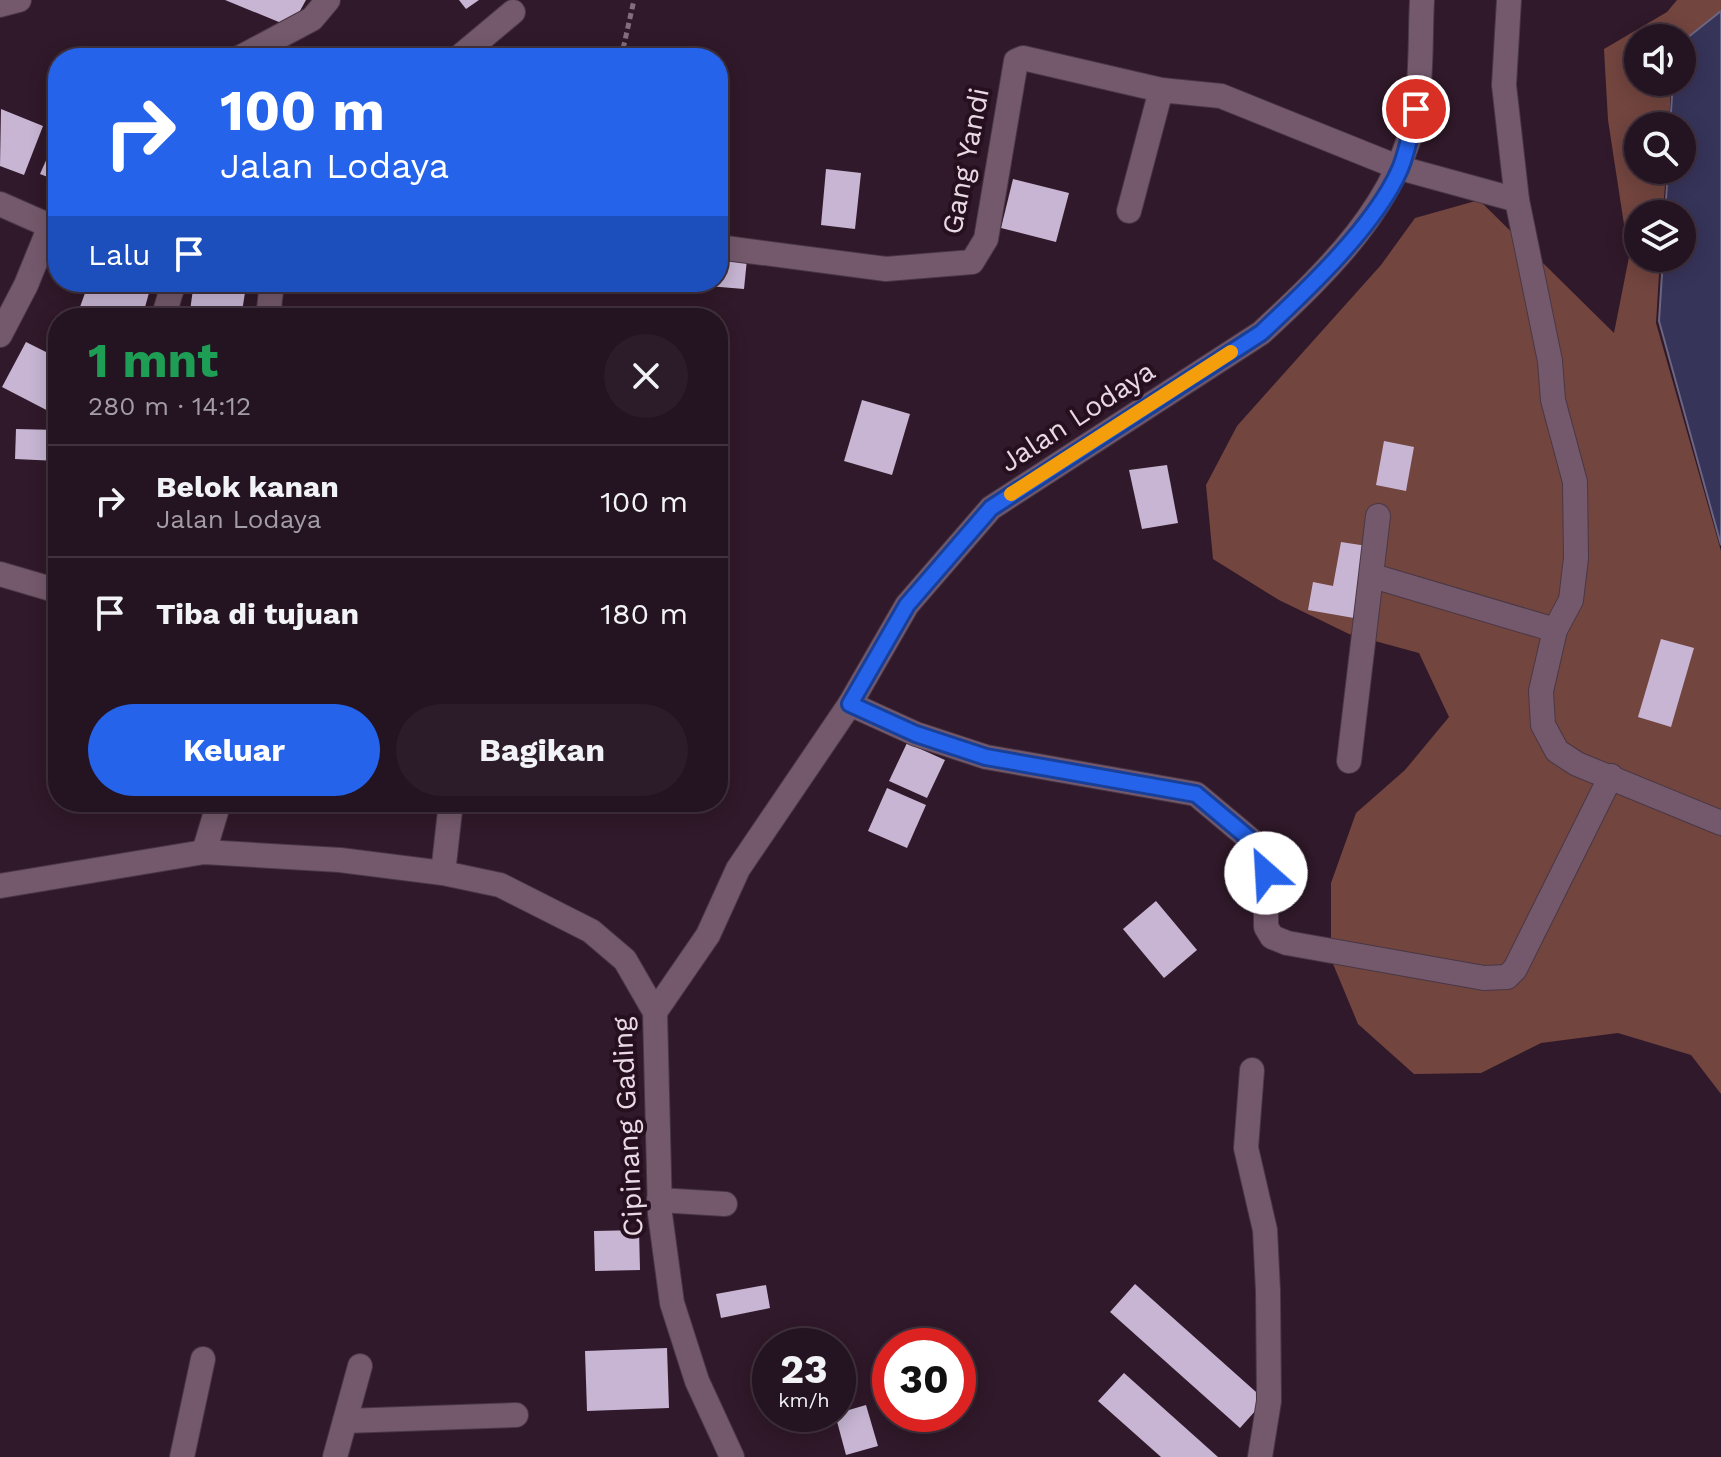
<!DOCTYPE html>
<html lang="id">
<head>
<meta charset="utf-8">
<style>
  body { margin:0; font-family:"Work Sans",sans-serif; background:#2c1c29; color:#f1f3f6; height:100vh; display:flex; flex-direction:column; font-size:30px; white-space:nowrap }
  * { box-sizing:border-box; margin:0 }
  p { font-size:26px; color:#a39ea5 }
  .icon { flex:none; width:44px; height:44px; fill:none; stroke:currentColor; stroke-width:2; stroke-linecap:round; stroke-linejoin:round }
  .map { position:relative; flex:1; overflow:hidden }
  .side { position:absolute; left:48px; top:308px; width:680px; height:504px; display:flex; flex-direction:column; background:#241320; border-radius:32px; box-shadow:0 4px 20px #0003,0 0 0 2px #41323e }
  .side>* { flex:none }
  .top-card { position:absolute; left:48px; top:48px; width:680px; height:244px; border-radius:32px; box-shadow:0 4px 20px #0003,0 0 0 2px #41323e; background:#2563eb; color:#fff; overflow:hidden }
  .buttons { position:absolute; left:1624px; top:24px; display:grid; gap:16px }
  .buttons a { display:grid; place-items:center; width:72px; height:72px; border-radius:50%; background:#241320; box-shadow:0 4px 20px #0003,0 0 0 2px #41323e; font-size:40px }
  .speed { position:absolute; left:752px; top:1328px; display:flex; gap:16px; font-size:40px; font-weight:700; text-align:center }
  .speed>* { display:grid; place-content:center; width:104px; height:104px; border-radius:50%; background:#241320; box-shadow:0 4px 20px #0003,0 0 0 2px #41323e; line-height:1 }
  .speed small { font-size:20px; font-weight:400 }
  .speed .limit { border:12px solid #d22; background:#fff; color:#111 }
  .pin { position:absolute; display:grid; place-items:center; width:68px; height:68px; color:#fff; margin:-34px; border:4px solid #fff; border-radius:50%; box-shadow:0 2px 8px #0007 }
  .me { position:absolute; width:88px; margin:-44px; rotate:334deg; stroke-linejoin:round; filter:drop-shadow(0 0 6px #0008) }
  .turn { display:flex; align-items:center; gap:28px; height:168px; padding:0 40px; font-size:36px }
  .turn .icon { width:104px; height:104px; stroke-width:2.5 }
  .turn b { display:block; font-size:56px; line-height:68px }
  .then { display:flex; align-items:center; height:76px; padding:0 40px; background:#0003; gap:16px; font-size:30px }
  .round { display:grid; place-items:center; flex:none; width:84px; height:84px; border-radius:42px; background:#2c1c29 }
  .head { display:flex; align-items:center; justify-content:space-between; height:136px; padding:0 40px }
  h1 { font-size:48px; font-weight:700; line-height:60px; color:#1e9e55 }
  .primary-button { display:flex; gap:16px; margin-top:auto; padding:16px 40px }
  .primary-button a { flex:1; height:92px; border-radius:48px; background:#2563eb; color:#fff; font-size:32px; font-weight:700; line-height:92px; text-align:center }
  .primary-button a+a { background:#2c1c29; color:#f1f3f6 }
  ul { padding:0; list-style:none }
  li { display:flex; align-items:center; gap:24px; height:112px; padding:0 40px; border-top:2px solid #41323e }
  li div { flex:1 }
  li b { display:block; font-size:30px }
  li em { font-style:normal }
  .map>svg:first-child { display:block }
  .forest { fill:#73453f }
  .water { fill:#37345a; stroke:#6c6683; stroke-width:2 }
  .building { fill:#c7b5d3 }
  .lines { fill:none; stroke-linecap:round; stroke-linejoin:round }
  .minor-casing { stroke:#493745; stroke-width:26 }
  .path { stroke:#826e7c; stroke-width:5; stroke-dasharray:6 4; stroke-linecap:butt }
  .minor { stroke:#74596c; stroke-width:24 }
  .route-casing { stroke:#184099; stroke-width:20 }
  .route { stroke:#2563eb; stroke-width:14 }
  .slow { stroke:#f59e0b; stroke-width:14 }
  .labels { text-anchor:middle; stroke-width:8; stroke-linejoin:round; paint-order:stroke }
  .street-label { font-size:28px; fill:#e9d9e4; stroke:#261020 }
</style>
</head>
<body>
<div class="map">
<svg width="1721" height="1457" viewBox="0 0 1721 1457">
  <rect width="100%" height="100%" fill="#30192a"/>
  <path class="forest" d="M 1677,0 L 1721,0 L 1721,11 L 1682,41 L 1638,38 L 1638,82 L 1671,82 L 1669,126 L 1638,126 L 1638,170 L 1666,170 L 1663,214 L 1638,214 L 1638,258 L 1660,258 L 1656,323 L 1721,551 L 1721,1094 L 1691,1055 L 1618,1033 L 1541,1043 L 1481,1073 L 1414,1074 L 1358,1024 L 1331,959 L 1331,883 L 1356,813 L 1405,770 L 1449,717 L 1419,653 L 1349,634 L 1279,600 L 1213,559 L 1206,485 L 1237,426 L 1381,265 L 1415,218 L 1479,200 L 1614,333 L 1629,257 L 1608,120 L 1604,49 L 1667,12 Z"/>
  <path class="water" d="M 1721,11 L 1721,545 L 1659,321 L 1663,258 L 1682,258 L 1682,214 L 1665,214 L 1668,170 L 1682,170 L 1682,126 L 1670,126 L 1673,82 L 1682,82 L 1682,42 Z"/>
  <g class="building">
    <path d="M 225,0 L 306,0 L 291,27 Z"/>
    <path d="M 459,0 L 479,0 L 466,9 Z"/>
    <path d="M 1,109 L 43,126 L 24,175 L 0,166 Z"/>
    <path d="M 55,140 L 58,141 L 58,181 L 40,174 Z"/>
    <path d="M 826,169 L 861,173 L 855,229 L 821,225 Z"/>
    <path d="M 1013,179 L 1069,193 L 1056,242 L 1001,228 Z"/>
    <path d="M 718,257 L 747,259 L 744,289 L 708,286 L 708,282 L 718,282 Z"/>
    <path d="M 89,282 L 152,282 L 142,318 L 76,318 Z"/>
    <path d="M 194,282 L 246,286 L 241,318 L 189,318 Z"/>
    <path d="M 26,342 L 58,358 L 58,416 L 2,387 Z"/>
    <path d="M 862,400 L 910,414 L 892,475 L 844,461 Z"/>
    <path d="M 16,429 L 58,430 L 58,461 L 15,459 Z"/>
    <path d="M 1384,441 L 1414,447 L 1406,491 L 1376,485 Z"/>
    <path d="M 1167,465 L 1178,523 L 1142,529 L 1129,470 Z"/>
    <path d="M 1341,542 L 1367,546 L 1354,618 L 1308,610 L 1313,582 L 1333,586 Z"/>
    <path d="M 1661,639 L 1694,648 L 1671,727 L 1638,717 Z"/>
    <path d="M 907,743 L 945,760 L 927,798 L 889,781 Z"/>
    <path d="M 887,788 L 926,805 L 907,848 L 868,831 Z"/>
    <path d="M 1156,901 L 1197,950 L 1164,978 L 1123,929 Z"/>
    <path d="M 639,1230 L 640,1270 L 595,1271 L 594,1231 Z"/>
    <path d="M 1135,1284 L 1265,1400 L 1240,1428 L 1110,1312 Z"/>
    <path d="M 766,1285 L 770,1308 L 721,1318 L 716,1294 Z"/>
    <path d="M 667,1348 L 669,1408 L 587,1411 L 585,1351 Z"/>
    <path d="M 1124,1373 L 1218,1457 L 1161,1457 L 1098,1401 Z"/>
    <path d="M 866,1405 L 878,1446 L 846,1455 L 835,1414 Z"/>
  </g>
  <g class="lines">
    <defs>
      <g id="minor">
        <path d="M 1509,0 L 1504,85 L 1517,200"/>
        <path d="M 0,5 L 19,0"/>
        <path d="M 239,58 L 312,19 L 328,0"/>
        <path d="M 458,58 L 513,12"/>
        <path d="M 0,204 L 50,226 L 58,226"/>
        <path d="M 1129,211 L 1161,90 L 1221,96 L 1400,168 L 1517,200 L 1550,361 L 1553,400 L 1575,482 L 1576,558 L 1571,600 L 1555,630 L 1541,691 L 1543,725 L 1557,751 L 1577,764 L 1721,823"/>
        <path d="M 718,247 L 886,269 L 972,262 L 986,239 L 1016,61 L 1023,58 L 1161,90"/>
        <path d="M 163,318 L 174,282"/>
        <path d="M 268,318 L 272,282"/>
        <path d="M 0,335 L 26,285 L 50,226"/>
        <path d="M 0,574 L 58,591"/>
        <path d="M 1373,576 L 1555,630"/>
        <path d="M 850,704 L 916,734 L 986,757 L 1196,794 L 1258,846 L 1266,873 L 1266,927 L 1272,937 L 1287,943 L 1484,978 L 1507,977 L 1515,969 L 1611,776"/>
        <path d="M 1349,761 L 1378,516"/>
        <path d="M 204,852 L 219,802"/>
        <path d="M 443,873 L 451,802"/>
        <path d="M 0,886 L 204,852 L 340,860 L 443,873 L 500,885 L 591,931 L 625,960 L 655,1012 L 660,1214 L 672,1303 L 697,1381 L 732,1457"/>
        <path d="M 655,1012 L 708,935 L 738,869 L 850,704 L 907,605 L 991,508 L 1261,333 C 1327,272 1399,203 1416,111 C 1422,75 1420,36 1422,0"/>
        <path d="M 1252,1070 L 1246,1148 L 1265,1230 L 1268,1291 L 1269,1401 L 1260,1457"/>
        <path d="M 659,1200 L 725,1204"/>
        <path d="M 345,1421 L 516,1415"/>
        <path d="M 182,1457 L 203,1359"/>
        <path d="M 335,1457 L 360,1366"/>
      </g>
    </defs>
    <use href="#minor" class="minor-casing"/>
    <path class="path" d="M 621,58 L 634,0"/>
    <use href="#minor" class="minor"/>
  </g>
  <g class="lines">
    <defs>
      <path id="route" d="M 1266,873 L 1258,846 L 1196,794 L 986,757 L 916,734 L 850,704 L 907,605 L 991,508 L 1261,333 C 1306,291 1376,225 1400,169 C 1408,150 1411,129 1416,109"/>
    </defs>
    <use href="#route" class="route-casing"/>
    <use href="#route" class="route"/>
    <path class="slow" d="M 1011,494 L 1231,352"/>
  </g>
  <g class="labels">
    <g class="street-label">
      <text transform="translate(965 161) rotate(-79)" y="10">Gang Yandi</text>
      <text transform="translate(1077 416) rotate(-33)" y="10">Jalan Lodaya</text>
      <text transform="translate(627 1127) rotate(-93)" y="10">Cipinang Gading</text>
    </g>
  </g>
</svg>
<div class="buttons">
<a><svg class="icon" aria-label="sound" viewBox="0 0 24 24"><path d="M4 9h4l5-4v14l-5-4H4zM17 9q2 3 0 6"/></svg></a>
<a><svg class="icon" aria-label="search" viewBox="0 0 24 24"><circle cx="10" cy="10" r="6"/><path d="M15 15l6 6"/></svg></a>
<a><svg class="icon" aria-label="layers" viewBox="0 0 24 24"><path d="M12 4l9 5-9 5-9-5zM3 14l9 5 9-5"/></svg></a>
</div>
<div class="speed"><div>23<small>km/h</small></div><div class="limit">30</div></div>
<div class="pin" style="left:1416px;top:109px;background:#d93025"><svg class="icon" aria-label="arrive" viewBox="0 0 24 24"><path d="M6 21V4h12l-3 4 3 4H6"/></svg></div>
<svg class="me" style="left:1266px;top:873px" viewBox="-20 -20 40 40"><circle r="19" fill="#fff"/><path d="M0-13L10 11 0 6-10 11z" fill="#2563eb"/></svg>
<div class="top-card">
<div class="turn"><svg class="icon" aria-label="right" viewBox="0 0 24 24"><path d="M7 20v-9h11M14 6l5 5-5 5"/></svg><div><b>100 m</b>Jalan Lodaya</div></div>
<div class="then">Lalu<svg class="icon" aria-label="arrive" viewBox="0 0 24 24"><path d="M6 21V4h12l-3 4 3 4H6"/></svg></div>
</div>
<section class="side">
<div class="head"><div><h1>1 mnt</h1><p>280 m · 14:12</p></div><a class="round"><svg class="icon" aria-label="close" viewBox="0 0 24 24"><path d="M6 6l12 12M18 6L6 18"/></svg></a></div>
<ul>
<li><svg class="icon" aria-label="right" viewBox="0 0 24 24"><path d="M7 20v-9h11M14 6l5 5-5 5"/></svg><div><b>Belok kanan</b><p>Jalan Lodaya</p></div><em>100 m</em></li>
<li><svg class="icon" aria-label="arrive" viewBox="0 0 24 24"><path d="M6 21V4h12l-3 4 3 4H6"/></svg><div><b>Tiba di tujuan</b></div><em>180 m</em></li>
</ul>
<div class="primary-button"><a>Keluar</a><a>Bagikan</a></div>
</section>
</div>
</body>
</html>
